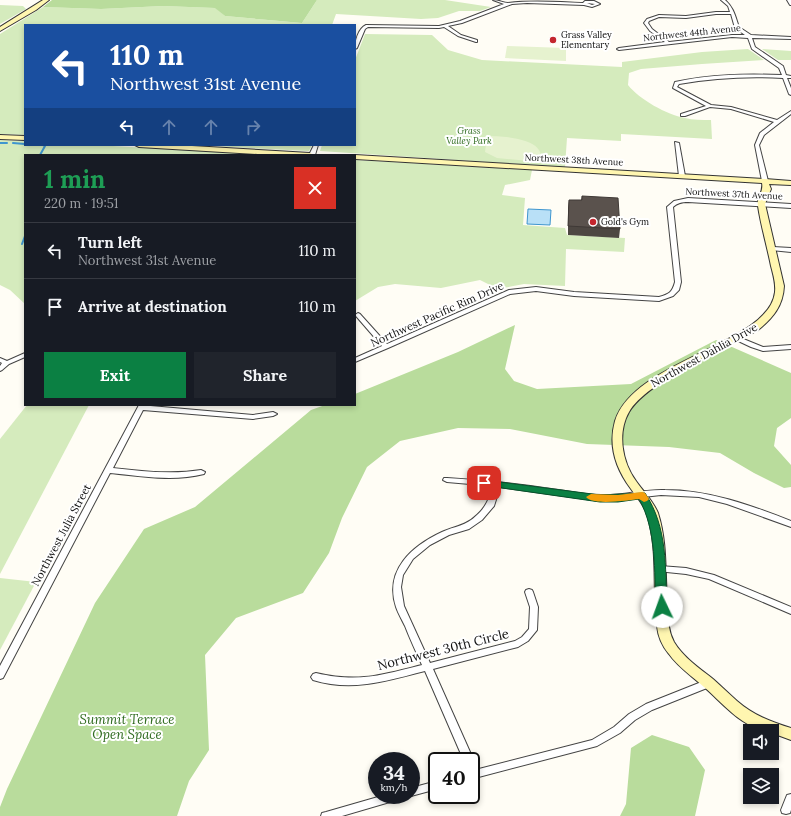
<!DOCTYPE html>
<html lang="en">
<head>
<meta charset="utf-8">
<style>
  body { margin:0; font-family:Lora,serif; background:#20242c; color:#f1f3f6; height:100vh; display:flex; flex-direction:column; font-size:15px; white-space:nowrap }
  * { box-sizing:border-box; margin:0 }
  p { font-size:13px; color:#9ea1a6 }
  .icon { flex:none; width:22px; height:22px; fill:none; stroke:currentColor; stroke-width:2; stroke-linecap:round; stroke-linejoin:round }
  .map { position:relative; flex:1; overflow:hidden }
  .drawer { position:absolute; left:24px; top:154px; width:332px; height:252px; display:flex; flex-direction:column; background:#171b24; border-radius:0px; box-shadow:0 2px 6px #0003 }
  .drawer>* { flex:none }
  .top-card { position:absolute; left:24px; top:24px; width:332px; height:122px; border-radius:0px; box-shadow:0 2px 6px #0003; background:#1a4fa0; color:#fff; overflow:hidden }
  .controls { position:absolute; left:743px; top:724px; display:grid; gap:8px }
  .controls a { display:grid; place-items:center; width:36px; height:36px; border-radius:0px; background:#171b24; box-shadow:0 2px 6px #0003; font-size:20px }
  .speed { position:absolute; left:368px; top:752px; display:flex; gap:8px; font-size:20px; font-weight:700; text-align:center }
  .speed>* { display:grid; place-content:center; width:52px; height:52px; border-radius:50%; background:#171b24; box-shadow:0 2px 6px #0003; line-height:1 }
  .speed small { font-size:10px; font-weight:400 }
  .speed .limit { border:2px solid #111; border-radius:6px; background:#fff; color:#111 }
  .pin { position:absolute; display:grid; place-items:center; width:34px; height:34px; color:#fff; margin:-17px; border-radius:8px; box-shadow:0 2px 6px #0006 }
  .me { position:absolute; width:44px; margin:-22px; rotate:357deg; stroke-linejoin:round; filter:drop-shadow(0 0 3px #0008) }
  .turn { display:flex; align-items:center; gap:14px; height:84px; padding:0 20px; font-size:18px }
  .turn .icon { width:52px; height:52px; stroke-width:2.5 }
  .turn b { display:block; font-size:28px; line-height:34px }
  .lanes { display:flex; align-items:center; height:38px; padding:0 20px; background:#0003; justify-content:center; gap:20px; direction:ltr }
  .lanes .off { opacity:.35 }
  .round { display:grid; place-items:center; flex:none; width:42px; height:42px; border-radius:0px; background:#20242c }
  .headline { display:flex; align-items:center; justify-content:space-between; height:68px; padding:0 20px }
  h1 { font-size:24px; font-weight:700; line-height:30px; color:#1e9e55 }
  .button { display:flex; gap:8px; margin-top:auto; padding:8px 20px }
  .button a { flex:1; height:46px; border-radius:0px; background:#0b8043; color:#fff; font-size:16px; font-weight:700; line-height:46px; text-align:center }
  .button a+a { background:#20242c; color:#f1f3f6 }
  ul { padding:0; list-style:none }
  li { display:flex; align-items:center; gap:12px; height:56px; padding:0 20px; border-top:1px solid #363941 }
  li div { flex:1 }
  li b { display:block; font-size:15px }
  li em { font-style:normal }
  .map>svg:first-child { display:block }
  .green { fill:#d5ebbd }
  .forest { fill:#b9dc9c }
  .pitch { fill:#e6f2cf }
  .water { fill:#b9e0f7; stroke:#3f96cf }
  .lines { fill:none; stroke-linecap:round; stroke-linejoin:round }
  .stream { stroke:#3f96cf; stroke-width:2 }
  .street-casing { stroke:#444; stroke-width:2 }
  .secondary-casing { stroke:#333; stroke-width:2 }
  .street { fill:#fff; fill-rule:evenodd }
  .secondary { fill:#fff6b0; fill-rule:evenodd }
  .wall { fill:#4d4742 }
  .building { fill:#5a524d; stroke:#3f3936 }
  .route { fill:#0b8043; stroke:#07532c }
  .slow { fill:#f59e0b }
  .poi-dot { fill:#c4262e; stroke:#fff; stroke-width:1.5 }
  .labels { text-anchor:middle; stroke-width:4; stroke-linejoin:round; paint-order:stroke }
  .far-street-label { font-size:9px; fill:#111; stroke:#fff }
  .far-poi-label { font-size:9px; fill:#111; stroke:#fff; text-anchor:start }
  .far-park-label { font-size:9px; font-style:italic; fill:#2f6b1f; stroke:#fff }
  .street-label { font-size:11px; fill:#111; stroke:#fff }
  .near-street-label { font-size:13px; fill:#111; stroke:#fff }
  .near-park-label { font-size:13px; font-style:italic; fill:#2f6b1f; stroke:#fff }
</style>
</head>
<body>
<div class="map">
<svg width="791" height="816" viewBox="0 0 791 816">
  <rect width="100%" height="100%" fill="#fffdf5"/>
  <g class="green">
    <path d="M 317,0 L 445,0 L 491,7 L 480,11 L 459,11 L 438,18 L 421,19 L 336,14 L 332,25 L 25,25 L 25,135 L 0,134 L 0,34 L 43,7 L 101,9 L 163,6 L 216,8 L 225,16 L 302,23 Z"/>
    <path d="M 0,5 L 23,6 L 26,9 L 0,24 Z"/>
    <path d="M 365,34 L 432,35 L 448,50 L 482,60 L 622,67 L 622,62 L 702,52 L 748,49 L 764,60 L 702,64 L 641,69 L 629,73 L 628,85 C 639,99 667,115 685,118 C 693,120 702,120 711,120 L 712,139 L 621,134 L 621,141 L 567,138 L 565,167 L 320,151 L 322,145 L 355,145 L 355,60 Z"/>
    <path d="M 762,49 L 791,51 L 791,60 L 778,60 Z"/>
    <path d="M 0,140 L 25,141 L 25,145 L 95,145 L 273,155 L 25,155 L 25,304 L 10,290 L 0,285 Z"/>
    <path d="M 196,145 L 312,145 L 309,151 L 307,151 Z"/>
    <path d="M 355,160 L 532,170 L 530,180 L 505,185 L 502,195 L 525,198 L 523,225 L 565,228 L 567,235 L 625,238 L 624,252 L 566,249 L 565,286 L 524,284 L 498,289 L 480,280 L 441,288 L 395,284 L 378,287 L 355,301 Z"/>
    <path d="M 27,405 L 89,405 L 0,574 L 0,439 Z"/>
    <path d="M 0,578 L 36,582 L 0,650 Z"/>
  </g>
  <g class="forest">
    <path d="M 52,0 L 317,0 L 302,23 L 225,16 L 215,8 L 163,6 L 101,9 L 43,7 Z"/>
    <path d="M 515,325 L 505,369 L 514,381 L 537,389 L 631,384 L 716,340 L 791,373 L 791,418 L 777,428 L 774,446 L 791,465 L 791,487 L 784,488 L 754,473 L 720,453 L 669,447 L 587,444 L 510,429 L 458,428 L 400,441 L 367,467 L 342,518 L 329,553 L 303,593 L 236,618 L 205,655 L 209,750 L 189,781 L 177,816 L 0,816 L 0,807 L 7,789 L 95,603 L 144,529 L 195,507 L 311,410 L 325,405 L 355,405 L 355,394 L 458,352 Z"/>
    <path d="M 652,735 L 689,747 L 705,770 L 695,816 L 620,816 L 626,804 L 631,748 Z"/>
  </g>
  <g class="pitch">
    <path d="M 507,46 L 566,48 L 566,61 L 505,58 Z"/>
    <path d="M 487,136 C 502,136 548,138 540,162 L 497,158 L 485,152 Z"/>
  </g>
  <path class="water" d="M 528,209 L 551,210 L 550,225 L 527,224 Z"/>
  <g class="lines">
    <g class="stream">
      <path d="M 0,143 L 7,143"/>
      <path d="M 13,143 L 25,144"/>
      <path d="M 40,155 L 45,146 L 43,145"/>
      <path d="M 25,175 L 25,185"/>
      <path d="M 22,244 L 25,236"/>
    </g>
    <defs>
      <g id="street">
        <path d="M 493,0 C 498,0 504,3 508,3 C 533,0 558,2 583,3 L 585,1 L 594,1 L 600,4 L 592,7 L 584,5 L 527,3 L 512,4 L 462,23 L 448,26 L 461,35 L 477,40 L 477,42 L 476,42 L 458,36 L 444,27 L 439,28 L 368,27 L 365,29 L 357,48 L 355,49 C 355,41 358,29 366,25 L 439,26 L 460,21 L 504,4 ZM 587,3 L 595,4 L 592,5 Z"/>
        <path d="M 721,0 L 725,0 C 734,8 735,16 739,27 L 751,35 L 791,37 L 791,39 L 752,38 L 755,47 L 783,66 L 786,75 L 791,76 L 791,78 L 787,78 L 791,88 L 791,95 L 789,94 L 783,78 C 748,76 713,78 679,84 L 677,87 L 711,105 L 731,107 L 777,120 L 791,111 L 791,114 L 764,135 L 759,145 L 768,181 L 765,183 L 762,181 L 755,145 L 760,133 L 774,122 L 731,109 L 710,107 L 685,116 L 681,116 L 681,114 L 706,106 L 673,88 L 675,82 C 710,74 746,74 782,75 L 779,68 L 752,49 L 748,38 L 732,37 L 619,50 L 617,49 L 619,48 L 665,42 L 650,31 L 644,23 L 647,19 L 659,15 L 686,16 L 716,12 L 730,12 L 728,6 ZM 716,14 L 731,14 L 735,28 L 745,35 L 732,35 L 669,42 L 652,29 L 648,23 L 649,21 L 659,17 L 686,18 Z"/>
        <path d="M 787,0 L 791,0 L 791,5 L 790,5 Z"/>
        <path d="M 675,142 L 679,143 L 685,176 L 682,178 L 679,176 Z"/>
        <path d="M 314,145 L 318,145 L 315,155 L 309,155 Z"/>
        <path d="M 688,198 L 791,204 L 791,208 L 688,202 C 682,202 677,203 673,207 L 681,282 L 679,290 L 673,296 L 659,301 L 574,296 L 536,291 L 510,294 L 388,348 L 355,362 L 355,358 L 382,346 L 356,316 L 355,315 L 358,313 L 360,314 L 387,344 L 509,290 L 536,287 L 574,292 L 659,297 C 669,294 672,293 675,282 L 667,207 L 674,201 Z"/>
        <path d="M 773,247 L 791,248 L 791,252 L 771,250 L 770,249 Z"/>
        <path d="M 736,336 L 763,347 L 791,345 L 791,349 L 763,351 L 751,347 L 734,339 L 733,338 Z"/>
        <path d="M 25,353 L 25,357 L 9,364 L 2,370 L 0,371 L 0,366 L 2,363 L 0,362 L 0,358 L 7,361 Z"/>
        <path d="M 139,405 L 253,415 L 273,412 L 277,414 L 273,416 L 253,419 L 143,410 L 113,468 C 142,471 171,475 201,470 L 205,472 L 204,474 C 173,482 141,476 110,473 L 3,678 L 0,679 L 0,666 Z"/>
        <path d="M 444,478 L 447,478 C 479,480 512,483 544,488 C 563,490 582,495 601,495 C 623,496 644,489 665,490 C 709,490 750,505 791,521 L 791,527 L 727,504 L 699,497 L 661,495 L 625,499 L 600,501 L 500,487 L 494,506 L 482,520 L 469,529 L 449,535 L 430,545 L 413,559 L 403,575 L 401,587 L 404,606 L 430,663 L 515,641 L 522,637 L 529,629 L 530,607 L 525,592 L 526,590 L 529,589 L 532,590 L 533,592 L 538,607 L 537,630 L 528,641 L 518,647 L 433,669 L 474,761 L 471,764 L 471,761 L 464,761 L 425,671 C 386,681 352,692 313,680 L 311,677 L 313,674 L 316,673 C 359,683 381,675 422,665 C 416,652 410,639 405,626 C 402,620 398,613 396,607 C 384,570 412,546 442,532 C 455,526 466,526 477,515 C 487,506 489,498 493,486 L 447,482 L 443,480 Z"/>
        <path d="M 660,566 L 686,568 L 714,575 L 791,607 L 791,614 L 709,579 L 686,574 L 657,571 L 656,569 L 657,567 Z"/>
        <path d="M 709,679 L 712,680 L 714,683 L 712,686 L 652,710 L 635,720 L 620,733 L 597,746 L 471,779 L 471,771 L 592,740 L 614,727 L 629,714 L 646,704 Z"/>
        <path d="M 437,781 L 437,789 L 411,796 L 407,795 L 411,795 L 411,788 Z"/>
        <path d="M 791,794 L 791,810 L 790,813 L 786,814 L 782,813 L 781,810 L 787,795 Z"/>
        <path d="M 385,795 L 405,795 L 404,798 L 400,799 L 342,816 L 321,816 L 322,813 L 326,812 Z"/>
      </g>
      <g id="secondary">
        <path d="M 43,0 L 49,0 L 36,10 L 0,31 L 0,27 Z"/>
        <path d="M 0,135 L 25,136 L 25,140 L 0,139 Z"/>
        <path d="M 135,145 L 175,145 L 310,153 L 314,155 L 273,155 L 139,147 Z"/>
        <path d="M 354,155 L 355,155 L 764,179 L 765,179 L 791,181 L 791,185 L 769,184 L 771,189 L 765,204 L 784,286 C 783,306 773,318 758,330 C 726,347 646,382 629,412 C 617,433 622,462 636,481 C 643,491 653,501 658,513 C 667,541 665,571 667,600 C 668,614 667,629 674,642 C 683,657 699,668 713,679 C 721,686 729,694 737,701 C 753,715 771,722 791,728 L 791,740 L 772,733 L 772,731 C 744,731 723,703 704,687 C 692,676 678,667 669,654 C 662,646 658,636 657,626 C 652,589 659,548 646,512 C 643,503 636,496 631,489 C 616,469 608,446 615,421 C 635,359 769,345 775,292 C 776,283 773,274 771,266 C 767,246 761,226 758,206 C 756,198 764,192 762,183 L 355,159 Z"/>
      </g>
    </defs>
    <use href="#street" class="street-casing"/>
    <use href="#secondary" class="secondary-casing"/>
    <use href="#street" class="street"/>
    <use href="#secondary" class="secondary"/>
  </g>
  <path class="wall" d="M 582,196 L 620,229 L 619,238 L 568,235 L 568,208 L 569,200 L 581,200 Z"/>
  <path class="building" d="M 582,196 L 618,198 L 620,229 L 568,226 L 569,200 L 582,200 Z"/>
  <path class="route" d="M 484,480 L 600,495 L 645,493 C 668,528 665,567 667,607 L 666,610 L 662,611 L 658,610 L 656,607 C 654,571 657,531 639,499 L 618,502 L 600,502 L 481,485 L 479,483 Z"/>
  <path class="slow" d="M 642,492 L 645,493 L 649,499 L 647,501 L 644,502 L 639,499 C 629,500 593,506 586,497 L 591,494 L 618,495 Z"/>
  <g class="poi-dot">
    <circle cx="553" cy="40" r="4"/>
    <circle cx="593" cy="222" r="4"/>
  </g>
  <g class="labels">
    <g class="far-street-label">
      <text transform="translate(692 33) rotate(-6)" y="3">Northwest 44th Avenue</text>
      <text transform="translate(574 160) rotate(3)" y="3">Northwest 38th Avenue</text>
      <text transform="translate(734 194) rotate(3)" y="3">Northwest 37th Avenue</text>
    </g>
    <g class="far-poi-label">
      <text x="561" y="38">Grass Valley<tspan x="561" dy="10">Elementary</tspan></text>
      <text x="601" y="225">Gold's Gym</text>
    </g>
    <g class="far-park-label">
      <text x="469" y="134">Grass<tspan x="469" dy="10">Valley Park</tspan></text>
    </g>
    <g class="street-label">
      <text transform="translate(437 314) rotate(-24)" y="4">Northwest Pacific Rim Drive</text>
      <text transform="translate(704 355) rotate(-29)" y="4">Northwest Dahlia Drive</text>
      <text transform="translate(61 535) rotate(-62)" y="4">Northwest Julia Street</text>
    </g>
    <g class="near-street-label">
      <text transform="translate(443 649) rotate(-14)" y="5">Northwest 30th Circle</text>
    </g>
    <g class="near-park-label">
      <text x="127" y="724">Summit Terrace<tspan x="127" dy="15">Open Space</tspan></text>
    </g>
  </g>
</svg>
<div class="controls">
<a><svg class="icon" aria-label="sound" viewBox="0 0 24 24"><path d="M4 9h4l5-4v14l-5-4H4zM17 9q2 3 0 6"/></svg></a>
<a><svg class="icon" aria-label="layers" viewBox="0 0 24 24"><path d="M12 4l9 5-9 5-9-5zM3 14l9 5 9-5"/></svg></a>
</div>
<div class="speed"><div>34<small>km/h</small></div><div class="limit">40</div></div>
<div class="pin" style="left:484px;top:483px;background:#d93025"><svg class="icon" aria-label="arrive" viewBox="0 0 24 24"><path d="M6 21V4h12l-3 4 3 4H6"/></svg></div>
<svg class="me" style="left:662px;top:607px" viewBox="-20 -20 40 40"><circle r="19" fill="#fff"/><path d="M0-13L10 11 0 6-10 11z" fill="#0b8043"/></svg>
<div class="top-card">
<div class="turn"><svg class="icon" aria-label="left" viewBox="0 0 24 24"><path d="M17 20v-9H6M10 6l-5 5 5 5"/></svg><div><b>110 m</b>Northwest 31st Avenue</div></div>
<div class="lanes"><svg class="icon" aria-label="left" viewBox="0 0 24 24"><path d="M17 20v-9H6M10 6l-5 5 5 5"/></svg><svg class="icon off" aria-label="ahead" viewBox="0 0 24 24"><path d="M12 20V5M6 11l6-6 6 6"/></svg><svg class="icon off" aria-label="ahead" viewBox="0 0 24 24"><path d="M12 20V5M6 11l6-6 6 6"/></svg><svg class="icon off" aria-label="right" viewBox="0 0 24 24"><path d="M7 20v-9h11M14 6l5 5-5 5"/></svg></div>
</div>
<section class="drawer">
<div class="headline"><div><h1>1 min</h1><p>220 m · 19:51</p></div><a class="round" style="background:#d93025;color:#fff"><svg class="icon" aria-label="close" viewBox="0 0 24 24"><path d="M6 6l12 12M18 6L6 18"/></svg></a></div>
<ul>
<li><svg class="icon" aria-label="left" viewBox="0 0 24 24"><path d="M17 20v-9H6M10 6l-5 5 5 5"/></svg><div><b>Turn left</b><p>Northwest 31st Avenue</p></div><em>110 m</em></li>
<li><svg class="icon" aria-label="arrive" viewBox="0 0 24 24"><path d="M6 21V4h12l-3 4 3 4H6"/></svg><div><b>Arrive at destination</b></div><em>110 m</em></li>
</ul>
<div class="button"><a>Exit</a><a>Share</a></div>
</section>
</div>
</body>
</html>
